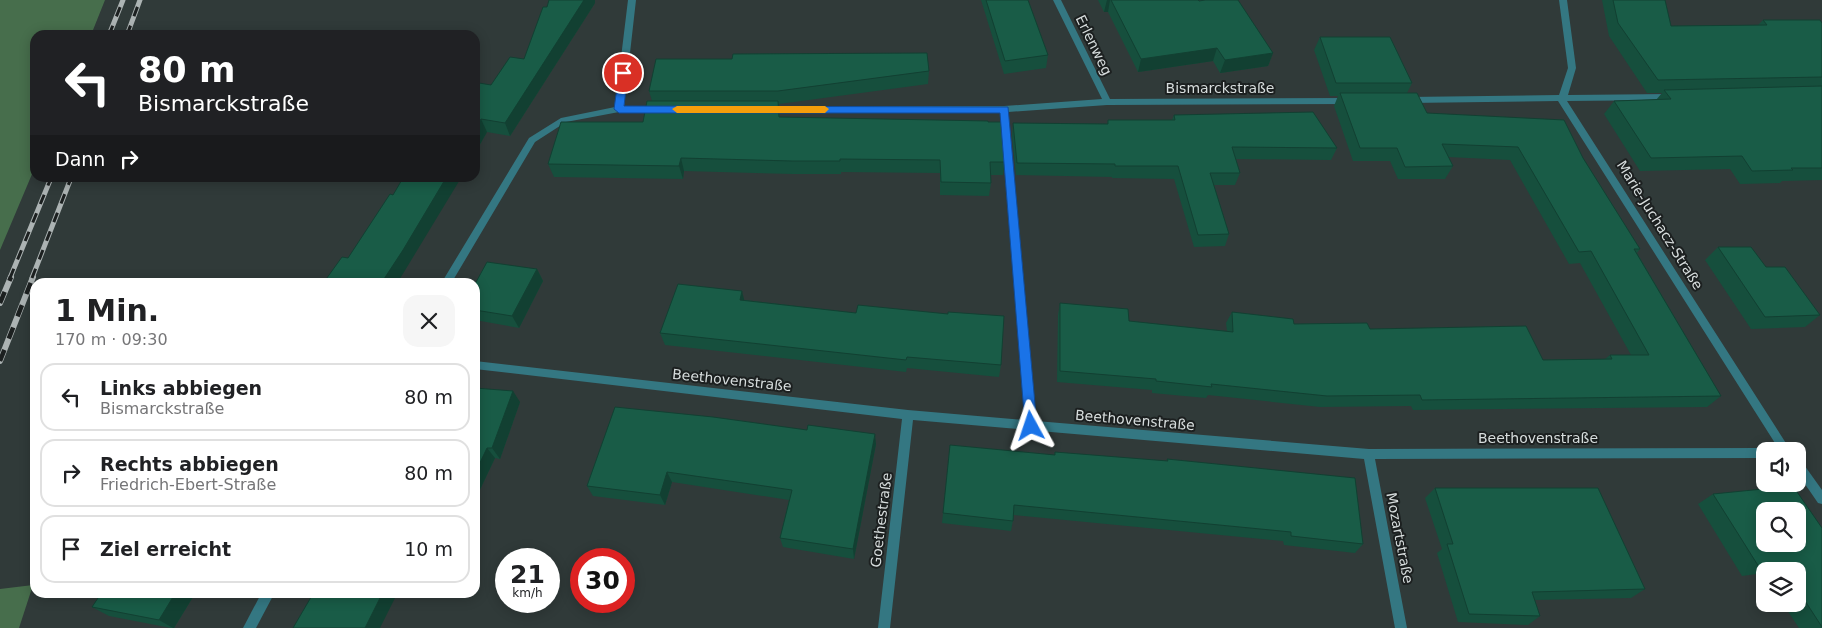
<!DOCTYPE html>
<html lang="de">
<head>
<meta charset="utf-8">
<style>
  body { margin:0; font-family:"DejaVu Sans",sans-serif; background:#f6f6f6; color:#202124; height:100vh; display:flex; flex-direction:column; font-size:19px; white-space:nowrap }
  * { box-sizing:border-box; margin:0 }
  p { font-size:16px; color:#757577 }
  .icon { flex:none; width:28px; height:28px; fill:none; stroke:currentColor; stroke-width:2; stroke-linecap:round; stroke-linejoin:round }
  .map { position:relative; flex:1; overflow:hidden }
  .drawer { position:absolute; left:30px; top:278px; width:450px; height:320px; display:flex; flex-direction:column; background:#fff; border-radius:15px; box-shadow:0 2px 12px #0003 }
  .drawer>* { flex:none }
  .guide { position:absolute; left:30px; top:30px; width:450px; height:152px; border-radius:15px; box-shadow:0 2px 12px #0003; background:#202124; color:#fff; overflow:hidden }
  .buttons { position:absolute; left:1756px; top:442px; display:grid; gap:10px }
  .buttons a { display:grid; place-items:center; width:50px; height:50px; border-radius:10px; background:#fff; box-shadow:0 2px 12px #0003; font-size:25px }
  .speed { position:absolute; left:495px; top:548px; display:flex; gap:10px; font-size:25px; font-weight:700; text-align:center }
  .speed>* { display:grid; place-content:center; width:65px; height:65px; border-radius:50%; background:#fff; box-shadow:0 2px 12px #0003; line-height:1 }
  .speed small { font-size:12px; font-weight:400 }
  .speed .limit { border:8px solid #d22; background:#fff; color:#111 }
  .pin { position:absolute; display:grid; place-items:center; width:42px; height:42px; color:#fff; margin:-21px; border:2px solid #fff; border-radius:50%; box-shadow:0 1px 5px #0007 }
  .me { position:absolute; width:55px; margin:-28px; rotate:355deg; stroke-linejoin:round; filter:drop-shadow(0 0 4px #0008) }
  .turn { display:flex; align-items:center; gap:18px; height:105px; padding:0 25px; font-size:22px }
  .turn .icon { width:65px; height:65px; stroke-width:2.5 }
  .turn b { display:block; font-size:35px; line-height:42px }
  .then { display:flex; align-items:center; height:48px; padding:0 25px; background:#0003; gap:10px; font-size:19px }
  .round { display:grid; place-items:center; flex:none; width:52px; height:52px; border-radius:15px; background:#f6f6f6 }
  .summary { display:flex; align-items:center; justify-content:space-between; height:85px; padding:0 25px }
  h1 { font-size:30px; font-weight:600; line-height:38px }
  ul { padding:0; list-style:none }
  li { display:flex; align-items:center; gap:15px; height:68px; margin:0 10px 8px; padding:0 15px; border:2px solid #e0e0e0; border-radius:15px }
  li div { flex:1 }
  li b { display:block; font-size:19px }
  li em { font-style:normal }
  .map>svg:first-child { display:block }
  .green { fill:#476e4c }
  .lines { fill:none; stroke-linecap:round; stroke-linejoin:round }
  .minor { fill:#347782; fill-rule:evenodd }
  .rail-far1-casing { stroke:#acb3b3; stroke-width:5 }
  .rail-casing { stroke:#acb3b3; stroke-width:6 }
  .rail-far1 { stroke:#1c2020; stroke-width:3; stroke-dasharray:10; stroke-linecap:butt }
  .rail { stroke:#1c2020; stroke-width:4.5; stroke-dasharray:12; stroke-linecap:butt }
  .wall { fill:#164f3d }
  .shaded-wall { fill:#124032 }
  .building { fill:#195c47; stroke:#124032; fill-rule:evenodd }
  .route { fill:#1a73e8; stroke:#114b97 }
  .slow { fill:#f59e0b }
  .labels { text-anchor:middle; stroke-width:4; stroke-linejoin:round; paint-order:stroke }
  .street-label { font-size:14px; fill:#d7dddd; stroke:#1c2020 }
</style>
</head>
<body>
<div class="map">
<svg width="1822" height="628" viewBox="0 0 1822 628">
  <rect width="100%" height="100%" fill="#303a39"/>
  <g class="green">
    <path d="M 0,0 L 105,0 L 91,35 L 35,35 L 35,167 L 0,250 Z"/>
    <path d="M 33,585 L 19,628 L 0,628 L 0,589 Z"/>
  </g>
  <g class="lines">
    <g class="minor">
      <path d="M 628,0 L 636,0 L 624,106 L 659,106 L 663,109 L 662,111 L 619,112 L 566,122 L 535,142 L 452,282 L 442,282 L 529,138 L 561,118 L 615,107 Z"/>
      <path d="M 1053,0 L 1061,0 L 1110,99 L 1349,98 L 1353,101 L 1349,104 L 1107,105 L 1008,112 L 1036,421 L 1369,449 L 1765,448 L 1770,451 L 1765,451 L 1765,458 L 1375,459 L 1407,628 L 1395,628 L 1364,459 L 913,420 L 890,628 L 878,628 L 902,419 L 475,369 L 475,361 L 908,410 L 1025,420 L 1000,112 L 766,112 L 762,109 L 766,106 L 1004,106 L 1102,99 Z"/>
      <path d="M 1559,0 L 1567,0 L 1576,68 L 1568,95 L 1671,94 L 1675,97 L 1671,100 L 1567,101 L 1791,451 L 1780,451 L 1558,101 L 1408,103 L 1404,100 L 1408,97 L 1559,95 L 1568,68 Z"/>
      <path d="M 1798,461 L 1802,462 L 1822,490 L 1822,504 L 1818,503 L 1798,474 Z"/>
      <path d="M 262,592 L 275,592 L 256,628 L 243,628 Z"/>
    </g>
    <defs>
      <g id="rail-far1">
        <path d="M 109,35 L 123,0"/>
        <path d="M 127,35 L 140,0"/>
        <path d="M 10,278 L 51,178"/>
        <path d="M 32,278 L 71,178"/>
      </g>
      <g id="rail">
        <path d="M 0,303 L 11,277"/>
        <path d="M 0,361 L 33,277"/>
      </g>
    </defs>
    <use href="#rail-far1" class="rail-far1-casing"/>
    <use href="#rail" class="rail-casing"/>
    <use href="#rail-far1" class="rail-far1"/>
    <use href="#rail" class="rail"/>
  </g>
  <g class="wall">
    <path d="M 981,0 L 1028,0 L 1048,55 L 1046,68 L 1004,74 Z"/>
    <path d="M 1098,0 L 1198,0 L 1273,53 L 1268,66 L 1220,73 L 1213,61 L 1138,72 L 1108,12 L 1104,12 Z"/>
    <path d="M 1602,0 L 1665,0 L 1671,26 L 1758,25 L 1763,20 L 1822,23 L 1822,180 L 1782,181 L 1780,183 L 1740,184 L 1730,169 L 1640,171 L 1604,114 L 1614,101 L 1656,100 L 1662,93 L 1647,93 L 1609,36 Z"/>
    <path d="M 595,3 L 510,136 L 487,132 L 475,153 L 475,89 L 491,85 Z"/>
    <path d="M 1320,37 L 1412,83 L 1407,93 L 1427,113 L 1583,158 L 1640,249 L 1637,253 L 1721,396 L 1707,407 L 1413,410 L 1411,406 L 1320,407 L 1208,395 L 1206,398 L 1152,393 L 1152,390 L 1057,382 L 1058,315 L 1060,303 L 1129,321 L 1227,331 L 1226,323 L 1232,312 L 1294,324 L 1370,329 L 1543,360 L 1605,359 L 1610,355 L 1631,355 L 1580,263 L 1569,264 L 1510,160 L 1448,157 L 1453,166 L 1445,179 L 1398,179 L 1390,161 L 1353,161 L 1334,106 L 1338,96 L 1330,96 L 1314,50 Z"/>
    <path d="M 929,71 L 928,84 L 779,104 L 780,117 L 988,122 L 1005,162 L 1003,175 L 990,175 L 991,183 L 989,196 L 940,195 L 940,173 L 841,172 L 841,174 L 794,174 L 684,171 L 683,179 L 554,177 L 548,164 L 643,122 L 652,101 L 649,91 Z"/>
    <path d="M 1174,115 L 1337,148 L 1331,160 L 1236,159 L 1240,173 L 1235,185 L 1214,185 L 1229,234 L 1225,246 L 1194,247 L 1174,179 L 1112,178 L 1112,177 L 1016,175 L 1012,136 L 1013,123 L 1107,124 L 1108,120 L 1172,120 Z"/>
    <path d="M 1718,247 L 1766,267 L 1820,315 L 1805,327 L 1751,329 L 1705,260 Z"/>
    <path d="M 537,269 L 543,281 L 519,328 L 475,320 L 475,284 Z"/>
    <path d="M 744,300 L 856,313 L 1001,365 L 999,377 L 907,368 L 906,372 L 665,345 L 660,333 Z"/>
    <path d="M 475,388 L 520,402 L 500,459 L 495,458 L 475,500 Z"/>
    <path d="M 615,407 L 876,444 L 854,559 L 783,547 L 780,538 L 789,500 L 672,482 L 665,505 L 593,496 L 587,486 Z"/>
    <path d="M 1055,452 L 1167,461 L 1167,459 L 1363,544 L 1355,553 L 1284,545 L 1283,541 L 1014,515 L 1011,531 L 942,523 L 943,513 L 1054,455 Z"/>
    <path d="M 1435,488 L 1645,589 L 1631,598 L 1535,600 L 1540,616 L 1528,625 L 1458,622 L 1437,553 L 1442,549 L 1425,498 Z"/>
    <path d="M 1713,494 L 1822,528 L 1822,628 L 1799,628 L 1783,604 L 1798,604 L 1798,571 L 1765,571 L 1765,575 L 1764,573 L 1742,576 L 1698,504 Z"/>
    <path d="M 102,592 L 196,592 L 174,628 L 171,628 L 109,616 L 92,607 Z"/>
  </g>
  <g class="shaded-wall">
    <path d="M 584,0 L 595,0 L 595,3 L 510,136 L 505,123 Z"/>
    <path d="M 1107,0 L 1110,0 L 1108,12 L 1104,12 Z"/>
    <path d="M 1217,48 L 1213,61 L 1138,72 L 1141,59 Z"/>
    <path d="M 1273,53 L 1268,66 L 1220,73 L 1225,60 Z"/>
    <path d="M 481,119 L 487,132 L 475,153 L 475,130 Z"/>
    <path d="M 681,158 L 684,171 L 683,179 L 679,166 Z"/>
    <path d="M 446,178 L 461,178 L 398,282 L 382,282 Z"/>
    <path d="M 537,269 L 543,281 L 519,328 L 512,316 Z"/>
    <path d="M 742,291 L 745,303 L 740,300 Z"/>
    <path d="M 513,391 L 520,402 L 500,459 L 492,448 Z"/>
    <path d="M 875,434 L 876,444 L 854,559 L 853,549 Z"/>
    <path d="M 487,448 L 495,458 L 475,500 L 475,473 Z"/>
    <path d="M 667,472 L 672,482 L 665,505 L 660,495 Z"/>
    <path d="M 176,592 L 196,592 L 174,628 L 173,628 L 159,620 Z"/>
    <path d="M 383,592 L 398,592 L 380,628 L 365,628 Z"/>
  </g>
  <g class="building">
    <path d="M 549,0 L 584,0 L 505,123 L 481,119 L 475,130 L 475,89 L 479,83 L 491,85 L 510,57 L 524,59 L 543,7 L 547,7 Z"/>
    <path d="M 986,0 L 1028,0 L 1048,55 L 1005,61 Z"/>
    <path d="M 1111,0 L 1198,0 L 1199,1 L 1205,0 L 1238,0 L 1273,53 L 1225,60 L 1217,48 L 1141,59 Z"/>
    <path d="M 1613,0 L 1665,0 L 1671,26 L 1767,25 L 1763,20 L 1820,20 L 1822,23 L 1822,77 L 1658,80 L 1618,23 Z"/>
    <path d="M 1320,37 L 1390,37 L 1412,83 L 1336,83 Z"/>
    <path d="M 927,53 L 929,71 L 778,91 L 649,91 L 656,59 L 732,59 L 733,54 Z"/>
    <path d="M 1822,86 L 1822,168 L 1791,168 L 1793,170 L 1752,171 L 1742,156 L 1651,158 L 1614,101 L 1671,99 L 1664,90 Z"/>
    <path d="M 1340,93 L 1417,93 L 1427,113 L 1564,120 L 1583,158 L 1640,249 L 1634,249 L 1721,396 L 1422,400 L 1420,395 L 1327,396 L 1211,384 L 1212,387 L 1156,381 L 1156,379 L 1060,371 L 1060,303 L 1128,309 L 1129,321 L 1233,332 L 1232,312 L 1293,319 L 1294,324 L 1367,323 L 1370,329 L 1526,326 L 1543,360 L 1612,359 L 1610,355 L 1649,355 L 1591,251 L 1579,252 L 1518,147 L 1442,144 L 1453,166 L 1405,167 L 1397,148 L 1360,148 Z"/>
    <path d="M 647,101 L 778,101 L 779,117 L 988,121 L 988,122 L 1001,122 L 1005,162 L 990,162 L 991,183 L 941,182 L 940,160 L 840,159 L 840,161 L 792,161 L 681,158 L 679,166 L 548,164 L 561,122 L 643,122 Z"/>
    <path d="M 1313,112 L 1337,148 L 1232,147 L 1240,173 L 1210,173 L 1229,234 L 1198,235 L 1178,166 L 1115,166 L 1115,164 L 1017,163 L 1013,123 L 1108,124 L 1108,120 L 1175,120 L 1174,115 Z"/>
    <path d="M 403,178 L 446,178 L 403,250 L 382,282 L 324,282 L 342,257 L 348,258 L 390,194 L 393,195 Z"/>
    <path d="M 1718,247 L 1751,247 L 1766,267 L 1785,267 L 1820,315 L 1765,317 Z"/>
    <path d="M 487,262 L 537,269 L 512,316 L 475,310 L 475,284 Z"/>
    <path d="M 678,284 L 742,291 L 740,300 L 856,313 L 858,305 L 948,314 L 948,312 L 1004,316 L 1001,365 L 907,357 L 906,360 L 660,333 Z"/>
    <path d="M 475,388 L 513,391 L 492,448 L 487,448 L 475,473 Z"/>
    <path d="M 615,407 L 713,417 L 807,430 L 808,425 L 875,434 L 853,549 L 780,538 L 792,490 L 667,472 L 660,495 L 587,486 Z"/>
    <path d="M 950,445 L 1055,455 L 1055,452 L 1168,461 L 1167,459 L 1355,478 L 1363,544 L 1291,536 L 1291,532 L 1014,505 L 1013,521 L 943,513 Z"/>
    <path d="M 1793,486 L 1822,528 L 1822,627 L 1798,590 L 1798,571 L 1785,571 L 1781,564 L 1759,567 L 1713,494 ZM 1765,511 L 1798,511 L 1798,544 L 1765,544 Z"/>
    <path d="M 1435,488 L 1598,488 L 1645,589 L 1532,592 L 1540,616 L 1469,614 L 1447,544 L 1453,544 Z"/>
    <path d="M 102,592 L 176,592 L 159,620 L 92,607 Z"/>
    <path d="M 314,592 L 383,592 L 365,628 L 293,628 Z"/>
  </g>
  <path class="route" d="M 623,70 L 628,73 L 624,106 L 1008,107 L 1037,426 L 1035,430 L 1031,431 L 1027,430 L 1025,426 L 1000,113 L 619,113 L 614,109 L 619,73 Z"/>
  <path class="slow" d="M 677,106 L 825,106 L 829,109 L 825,113 L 677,113 L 672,109 Z"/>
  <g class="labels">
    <g class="street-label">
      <text transform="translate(1094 45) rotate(64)" y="5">Erlenweg</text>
      <text x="1220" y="93">Bismarckstraße</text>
      <text transform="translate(1660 225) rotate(58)" y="5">Marie-Juchacz-Straße</text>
      <text transform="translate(732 380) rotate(6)" y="5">Beethovenstraße</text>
      <text transform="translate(1135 420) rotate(5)" y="5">Beethovenstraße</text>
      <text x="1538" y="443">Beethovenstraße</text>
      <text transform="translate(881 520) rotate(-83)" y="5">Goethestraße</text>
      <text transform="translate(1400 538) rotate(79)" y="5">Mozartstraße</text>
    </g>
  </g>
</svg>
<div class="buttons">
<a><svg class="icon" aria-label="sound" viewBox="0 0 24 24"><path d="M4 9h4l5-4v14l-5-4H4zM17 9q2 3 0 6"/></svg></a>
<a><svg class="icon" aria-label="search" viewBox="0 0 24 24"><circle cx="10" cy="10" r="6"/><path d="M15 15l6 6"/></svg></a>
<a><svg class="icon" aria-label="layers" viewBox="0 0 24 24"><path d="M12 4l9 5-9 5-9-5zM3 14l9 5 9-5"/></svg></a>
</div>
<div class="speed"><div>21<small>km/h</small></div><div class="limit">30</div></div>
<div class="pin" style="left:623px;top:73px;background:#d93025"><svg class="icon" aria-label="arrive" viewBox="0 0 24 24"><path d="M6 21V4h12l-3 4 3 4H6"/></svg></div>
<svg class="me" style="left:1031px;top:426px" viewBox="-20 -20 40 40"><path d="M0-17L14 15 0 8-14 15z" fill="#1a73e8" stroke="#fff" stroke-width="4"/></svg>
<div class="guide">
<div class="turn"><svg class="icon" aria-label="left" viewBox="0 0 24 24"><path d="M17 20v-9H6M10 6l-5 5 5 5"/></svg><div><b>80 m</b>Bismarckstraße</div></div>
<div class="then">Dann<svg class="icon" aria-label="right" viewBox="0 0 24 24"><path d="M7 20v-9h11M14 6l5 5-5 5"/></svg></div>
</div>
<section class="drawer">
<div class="summary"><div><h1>1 Min.</h1><p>170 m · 09:30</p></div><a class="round"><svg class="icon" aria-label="close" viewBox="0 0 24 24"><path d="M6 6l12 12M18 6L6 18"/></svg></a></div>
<ul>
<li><svg class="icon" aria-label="left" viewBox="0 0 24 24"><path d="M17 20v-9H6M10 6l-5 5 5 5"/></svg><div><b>Links abbiegen</b><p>Bismarckstraße</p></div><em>80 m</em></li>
<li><svg class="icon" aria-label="right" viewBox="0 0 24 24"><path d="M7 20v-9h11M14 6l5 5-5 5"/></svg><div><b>Rechts abbiegen</b><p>Friedrich-Ebert-Straße</p></div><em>80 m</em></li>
<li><svg class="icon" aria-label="arrive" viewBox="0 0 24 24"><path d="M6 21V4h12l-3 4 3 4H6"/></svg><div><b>Ziel erreicht</b></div><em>10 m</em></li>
</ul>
</section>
</div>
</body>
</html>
